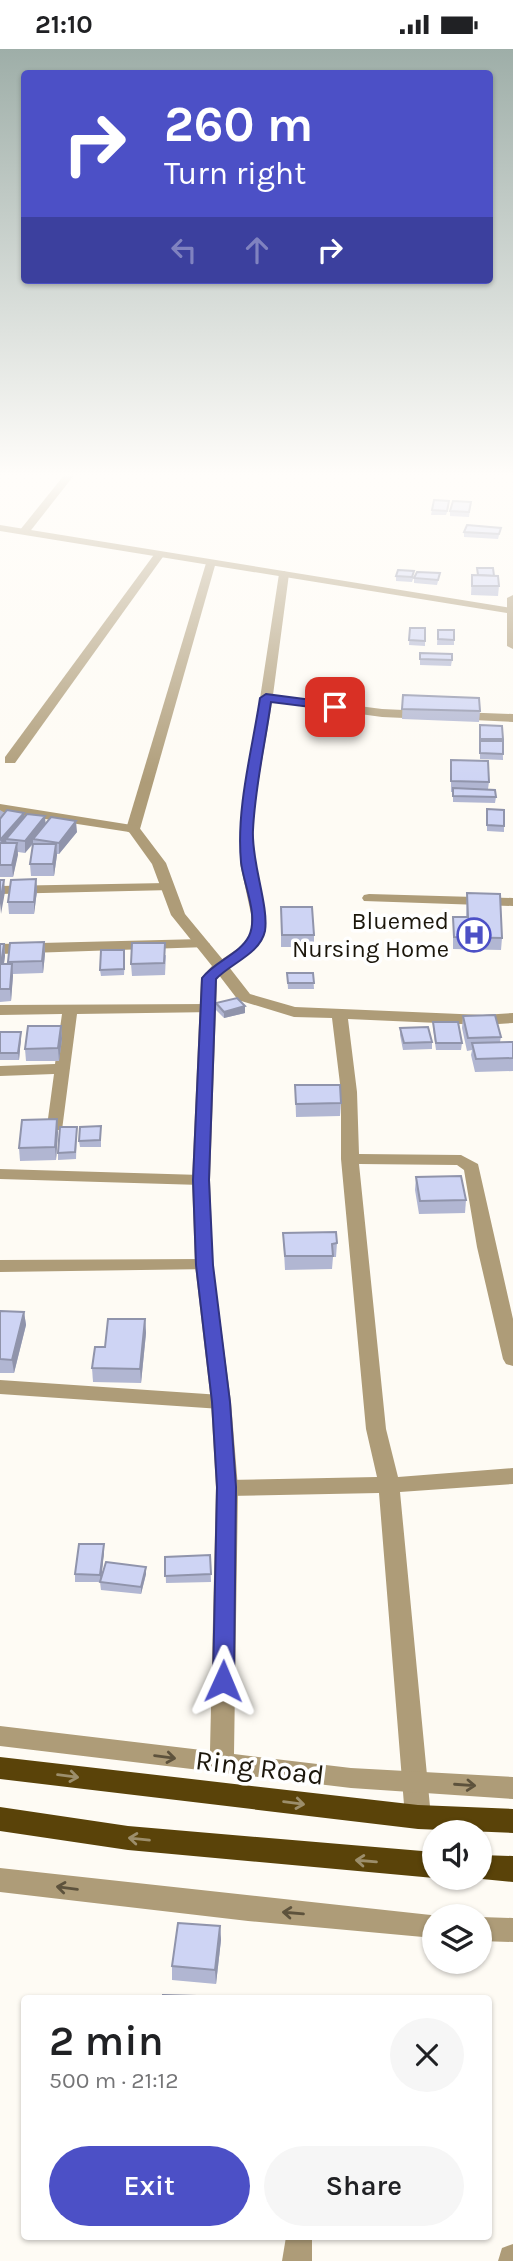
<!DOCTYPE html>
<html lang="en">
<head>
<meta charset="utf-8">
<style>
  body { margin:0; font-family:Karla,sans-serif; background:#f6f6f6; color:#202124; height:100vh; display:flex; flex-direction:column; font-size:26px; white-space:nowrap }
  * { box-sizing:border-box; margin:0 }
  p { font-size:23px; color:#757577 }
  .icon { flex:none; width:38px; height:38px; fill:none; stroke:currentColor; stroke-width:2; stroke-linecap:round; stroke-linejoin:round }
  .map { position:relative; flex:1; overflow:hidden }
  .details { position:absolute; left:21px; top:1946px; width:471px; height:245px; display:flex; flex-direction:column; background:#fff; border-radius:7px; box-shadow:0 2px 5px #0004 }
  .details>* { flex:none }
  .top-card { position:absolute; left:21px; top:21px; width:472px; height:214px; border-radius:7px; box-shadow:0 2px 5px #0004; background:#4c50c6; color:#fff; overflow:hidden }
  .fabs { position:absolute; left:422px; top:1771px; display:grid; gap:14px }
  .fabs a { display:grid; place-items:center; width:70px; height:70px; border-radius:50%; background:#fff; box-shadow:0 2px 5px #0004; font-size:35px }
  .pin { position:absolute; display:grid; place-items:center; width:60px; height:60px; color:#fff; margin:-30px; border-radius:14px; box-shadow:0 4px 10px #0006 }
  .me { position:absolute; width:77px; margin:-38px; rotate:1deg; stroke-linejoin:round; filter:drop-shadow(0 0 5px #0008) }
  .turn { display:flex; align-items:center; gap:24px; height:147px; padding:0 28px; font-size:32px }
  .turn .icon { width:91px; height:91px; stroke-width:2.5 }
  .turn b { display:block; font-size:49px; line-height:60px }
  .lanes { display:flex; align-items:center; height:66px; padding:0 28px; background:#0003; justify-content:center; gap:35px; direction:ltr }
  .lanes .off { opacity:.35 }
  .round { display:grid; place-items:center; flex:none; width:74px; height:74px; border-radius:37px; background:#f6f6f6 }
  .summary { display:flex; align-items:center; justify-content:space-between; height:119px; padding:0 28px }
  h1 { font-size:42px; font-weight:600; line-height:52px }
  .primary-button { display:flex; gap:14px; margin-top:auto; padding:14px 28px }
  .primary-button a { flex:1; height:80px; border-radius:42px; background:#4c50c6; color:#fff; font-size:28px; font-weight:600; line-height:80px; text-align:center }
  .primary-button a+a { background:#f6f6f6; color:#202124 }
  .status { display:flex; justify-content:space-between; align-items:center; height:49px; padding:0 35px; background:#fff; direction:ltr }
  .status svg { height:19px; fill:currentColor }
  .map>svg:first-child { display:block }
  .lines { fill:none; stroke-linecap:round; stroke-linejoin:round }
  .minor { fill:#ae9c78; fill-rule:evenodd }
  .tertiary { fill:#ae9c78; fill-rule:evenodd }
  .trunk { fill:#5a4309; fill-rule:evenodd }
  .wall { fill:#b1b6d2 }
  .shaded-wall { fill:#9094ab }
  .building { fill:#ced4f4; stroke:#9094ab; stroke-width:2 }
  .oneway { stroke:#5d523c }
  .oneway2 { stroke:#9c8e6b }
  .route { fill:#4c50c6; stroke:#313481; stroke-width:2 }
  .labels { text-anchor:middle; stroke-width:7; stroke-linejoin:round; paint-order:stroke }
  .poi-label { font-size:24px; fill:#1b160b; stroke:#fff; text-anchor:end }
  .near-street-label { font-size:28px; fill:#1b160b; stroke:#fff }
</style>
</head>
<body>
<div class="status"><b>21:10</b><svg viewBox="0 0 49 12"><path d="M0 12V9h3v3zM5 12V6h3v6zM10 12V3h3v9zM15 12V0h3v12zM26 1h20v11H26zM47 4h2v5h-2z"/></svg></div>
<div class="map">
<svg width="513" height="2212" viewBox="0 0 513 2212">
  <rect width="100%" height="100%" fill="#fefbf4"/>
  <g class="lines">
    <g class="minor">
      <path d="M 65,425 L 75,425 L 28,485 L 20,485 L 20,481 Z"/>
      <path d="M 156,503 L 165,505 L 15,714 L 5,714 L 5,708 Z"/>
      <path d="M 207,511 L 216,513 L 140,780 L 133,784 L 128,783 L 126,780 Z"/>
      <path d="M 284,522 L 289,525 L 273,646 L 382,660 L 426,662 L 432,666 L 426,670 L 382,668 L 272,653 C 265,703 249,763 254,813 C 256,835 270,859 265,882 C 262,900 243,909 229,918 L 250,945 L 295,958 L 483,966 L 513,964 L 513,974 L 483,976 L 348,970 L 357,1043 L 359,1105 L 461,1106 L 478,1115 L 513,1270 L 513,1317 L 506,1315 L 503,1310 L 477,1198 L 464,1121 L 457,1116 L 359,1115 L 386,1380 L 398,1428 L 513,1419 L 513,1435 L 400,1443 L 431,1768 L 427,1776 L 418,1779 L 409,1776 L 405,1768 L 379,1444 L 227,1447 L 219,1445 L 216,1439 L 219,1433 L 227,1431 L 377,1428 L 366,1380 L 341,1110 L 341,1043 L 332,969 L 294,968 L 238,951 L 212,917 L 243,896 L 251,883 L 251,865 L 240,814 L 240,780 L 279,525 Z"/>
      <path d="M 513,546 L 513,600 L 507,597 L 507,549 Z"/>
      <path d="M 457,663 L 513,665 L 513,673 L 453,670 L 451,667 Z"/>
      <path d="M 167,834 L 172,835 L 174,838 L 172,841 L 0,845 L 0,837 Z"/>
      <path d="M 369,845 L 513,849 L 513,857 L 364,852 L 362,849 L 364,846 Z"/>
      <path d="M 202,890 L 210,895 L 207,898 L 0,905 L 0,895 Z"/>
      <path d="M 209,955 L 217,960 L 215,963 L 77,965 L 62,1081 L 50,1081 L 47,1077 L 54,1025 L 0,1027 L 0,1017 L 55,1015 L 62,965 L 0,966 L 0,956 Z"/>
      <path d="M 0,1120 L 201,1126 L 210,1131 L 201,1136 L 0,1130 Z"/>
      <path d="M 204,1210 L 211,1212 L 213,1216 L 211,1220 L 0,1223 L 0,1211 Z"/>
      <path d="M 0,1331 L 221,1346 L 228,1348 L 231,1353 L 228,1358 L 221,1360 L 0,1345 Z"/>
      <path d="M 286,2188 L 312,2188 L 312,2212 L 282,2212 Z"/>
      <path d="M 513,2195 L 513,2212 L 498,2212 L 502,2199 Z"/>
    </g>
    <g class="tertiary">
      <path d="M 0,476 L 512,559 L 513,565 L 0,482 Z"/>
      <path d="M 0,755 L 138,777 L 166,814 L 185,865 L 228,917 L 217,930 L 210,1131 L 213,1216 L 231,1353 L 238,1439 L 234,1705 L 351,1719 L 513,1728 L 513,1750 L 351,1739 L 0,1697 L 0,1677 L 210,1702 L 216,1439 L 211,1353 L 195,1216 L 192,1131 L 201,929 L 212,917 L 171,866 L 152,815 L 129,783 L 0,763 Z"/>
      <path d="M 0,1819 L 440,1867 L 434,1867 L 434,1889 L 248,1872 L 0,1843 Z"/>
      <path d="M 480,1868 L 513,1869 L 513,1893 L 480,1892 Z"/>
    </g>
    <g class="trunk">
      <path d="M 0,1708 L 418,1756 L 513,1760 L 513,1784 L 418,1780 L 0,1730 Z"/>
      <path d="M 0,1758 L 128,1777 L 434,1803 L 434,1829 L 128,1801 L 0,1782 Z"/>
      <path d="M 480,1806 L 513,1807 L 513,1833 L 472,1829 L 480,1829 Z"/>
    </g>
  </g>
  <g class="wall">
    <path d="M 471,453 L 469,468 L 450,467 L 450,462 Z"/>
    <path d="M 449,457 L 446,466 L 431,466 L 432,461 Z"/>
    <path d="M 501,479 L 498,490 L 464,488 L 464,483 Z"/>
    <path d="M 440,524 L 437,536 L 414,534 L 414,529 Z"/>
    <path d="M 472,526 L 494,527 L 499,537 L 498,547 L 471,546 Z"/>
    <path d="M 396,527 L 414,527 L 412,533 L 396,532 Z"/>
    <path d="M 410,579 L 425,579 L 425,597 L 409,596 Z"/>
    <path d="M 438,581 L 454,591 L 454,596 L 437,596 Z"/>
    <path d="M 420,604 L 452,611 L 451,617 L 420,616 Z"/>
    <path d="M 403,646 L 480,662 L 479,673 L 402,670 Z"/>
    <path d="M 480,676 L 502,677 L 503,711 L 480,710 Z"/>
    <path d="M 451,711 L 489,733 L 488,740 L 496,748 L 495,754 L 453,753 L 453,743 L 451,743 Z"/>
    <path d="M 487,760 L 504,777 L 504,783 L 487,782 Z"/>
    <path d="M 0,761 L 5,764 L 24,764 L 24,768 L 77,783 L 59,805 L 57,805 L 54,827 L 31,827 L 30,815 L 34,794 L 25,804 L 18,803 L 13,828 L 0,828 Z"/>
    <path d="M 36,830 L 37,842 L 34,865 L 9,865 L 8,853 Z"/>
    <path d="M 467,844 L 502,889 L 501,901 L 453,900 L 453,868 L 466,868 Z"/>
    <path d="M 281,858 L 314,886 L 314,898 L 281,898 Z"/>
    <path d="M 44,893 L 45,905 L 43,924 L 13,925 L 11,952 L 0,953 L 0,895 L 4,895 L 5,907 L 4,915 L 8,915 L 8,913 Z"/>
    <path d="M 166,906 L 165,926 L 132,927 L 131,915 Z"/>
    <path d="M 125,907 L 124,926 L 101,927 L 100,921 Z"/>
    <path d="M 287,924 L 313,924 L 314,940 L 288,940 Z"/>
    <path d="M 216,954 L 245,964 L 224,969 L 216,961 Z"/>
    <path d="M 463,967 L 501,988 L 500,993 L 513,993 L 513,1022 L 475,1023 L 471,1006 L 472,1001 L 467,1002 L 462,979 Z"/>
    <path d="M 433,973 L 462,994 L 461,1001 L 436,1001 L 433,979 Z"/>
    <path d="M 61,977 L 62,990 L 59,1012 L 26,1012 L 25,1000 Z"/>
    <path d="M 400,979 L 432,993 L 432,1000 L 403,1001 L 400,986 Z"/>
    <path d="M 0,983 L 21,989 L 19,1011 L 0,1011 Z"/>
    <path d="M 295,1036 L 341,1054 L 340,1067 L 296,1068 Z"/>
    <path d="M 101,1077 L 101,1098 L 80,1098 L 79,1092 Z"/>
    <path d="M 77,1078 L 76,1110 L 58,1111 L 58,1104 Z"/>
    <path d="M 58,1083 L 56,1111 L 20,1112 L 19,1099 Z"/>
    <path d="M 416,1128 L 466,1151 L 465,1164 L 419,1165 L 415,1141 Z"/>
    <path d="M 283,1184 L 337,1194 L 336,1208 L 333,1208 L 332,1220 L 285,1221 Z"/>
    <path d="M 0,1262 L 24,1263 L 26,1276 L 14,1324 L 0,1324 Z"/>
    <path d="M 145,1270 L 146,1284 L 141,1334 L 93,1333 L 92,1319 L 105,1298 Z"/>
    <path d="M 104,1495 L 104,1503 L 101,1530 L 146,1518 L 146,1525 L 141,1545 L 101,1541 L 100,1533 L 75,1533 L 75,1525 Z"/>
    <path d="M 210,1506 L 211,1533 L 166,1534 L 165,1508 Z"/>
    <path d="M 220,1877 L 221,1891 L 216,1935 L 172,1931 L 172,1917 Z"/>
  </g>
  <g class="shaded-wall">
    <path d="M 24,764 L 25,775 L 6,790 L 7,797 L 2,803 L 1,791 Z"/>
    <path d="M 45,767 L 46,779 L 33,790 L 33,794 L 25,804 L 25,792 Z"/>
    <path d="M 76,772 L 77,783 L 59,805 L 59,794 Z"/>
    <path d="M 17,794 L 18,806 L 13,828 L 12,816 Z"/>
    <path d="M 56,795 L 57,806 L 54,827 L 53,815 Z"/>
    <path d="M 36,830 L 37,842 L 34,865 L 34,853 Z"/>
    <path d="M 4,831 L 5,843 L 1,865 L 0,854 Z"/>
    <path d="M 44,893 L 45,905 L 43,924 L 42,912 Z"/>
    <path d="M 4,895 L 5,907 L 2,927 L 1,915 Z"/>
    <path d="M 12,915 L 13,927 L 11,952 L 10,940 Z"/>
    <path d="M 245,957 L 245,964 L 224,969 L 224,963 Z"/>
    <path d="M 61,977 L 62,990 L 59,1012 L 58,999 Z"/>
    <path d="M 21,983 L 21,989 L 19,1011 L 18,1004 Z"/>
    <path d="M 57,1070 L 58,1083 L 56,1111 L 55,1098 Z"/>
    <path d="M 24,1263 L 26,1276 L 14,1324 L 12,1311 Z"/>
    <path d="M 145,1270 L 146,1284 L 141,1334 L 140,1320 Z"/>
    <path d="M 104,1495 L 104,1503 L 101,1533 L 100,1526 Z"/>
    <path d="M 146,1518 L 146,1525 L 141,1545 L 141,1538 Z"/>
    <path d="M 220,1877 L 221,1891 L 216,1935 L 215,1921 Z"/>
  </g>
  <g class="building">
    <path d="M 434,451 L 449,452 L 447,462 L 432,461 Z"/>
    <path d="M 453,452 L 471,453 L 469,463 L 450,462 Z"/>
    <path d="M 467,476 L 501,479 L 499,485 L 464,483 Z"/>
    <path d="M 477,519 L 493,519 L 494,527 L 478,526 Z"/>
    <path d="M 398,521 L 414,522 L 412,528 L 396,527 Z"/>
    <path d="M 417,523 L 440,524 L 438,531 L 414,529 Z"/>
    <path d="M 472,526 L 498,527 L 499,537 L 472,537 Z"/>
    <path d="M 410,579 L 425,579 L 425,592 L 409,591 Z"/>
    <path d="M 438,581 L 454,581 L 454,591 L 438,590 Z"/>
    <path d="M 420,604 L 452,605 L 452,611 L 420,610 Z"/>
    <path d="M 403,646 L 479,649 L 480,662 L 402,660 Z"/>
    <path d="M 480,676 L 502,677 L 503,690 L 480,690 Z"/>
    <path d="M 480,692 L 503,692 L 503,705 L 480,704 Z"/>
    <path d="M 451,711 L 488,712 L 489,733 L 451,732 Z"/>
    <path d="M 453,739 L 495,741 L 496,748 L 453,747 Z"/>
    <path d="M 487,760 L 504,761 L 504,777 L 487,776 Z"/>
    <path d="M 7,761 L 24,764 L 0,791 L 0,770 Z"/>
    <path d="M 27,765 L 45,767 L 25,792 L 6,790 Z"/>
    <path d="M 51,768 L 76,772 L 59,794 L 33,790 Z"/>
    <path d="M 0,794 L 17,794 L 12,816 L 0,816 Z"/>
    <path d="M 33,795 L 56,795 L 53,815 L 30,815 Z"/>
    <path d="M 36,830 L 34,853 L 8,853 L 11,831 Z"/>
    <path d="M 0,831 L 4,831 L 0,854 Z"/>
    <path d="M 467,844 L 500,845 L 502,889 L 454,888 L 453,868 L 468,868 Z"/>
    <path d="M 281,858 L 312,858 L 314,886 L 282,886 Z"/>
    <path d="M 44,893 L 42,912 L 8,913 L 10,894 Z"/>
    <path d="M 132,894 L 165,894 L 164,914 L 131,915 Z"/>
    <path d="M 0,895 L 4,895 L 1,915 L 12,915 L 10,940 L 0,940 Z"/>
    <path d="M 101,901 L 124,901 L 124,920 L 100,921 Z"/>
    <path d="M 287,924 L 313,924 L 314,934 L 288,934 Z"/>
    <path d="M 237,949 L 245,957 L 224,963 L 216,954 Z"/>
    <path d="M 495,966 L 501,988 L 468,989 L 463,967 Z"/>
    <path d="M 433,973 L 458,973 L 462,994 L 436,994 Z"/>
    <path d="M 28,977 L 61,977 L 58,999 L 25,1000 Z"/>
    <path d="M 428,978 L 432,993 L 404,994 L 400,979 Z"/>
    <path d="M 0,983 L 21,983 L 18,1004 L 0,1004 Z"/>
    <path d="M 513,993 L 513,1009 L 476,1010 L 472,994 Z"/>
    <path d="M 295,1036 L 340,1036 L 341,1054 L 296,1055 Z"/>
    <path d="M 57,1070 L 55,1098 L 19,1099 L 22,1071 Z"/>
    <path d="M 101,1077 L 100,1091 L 79,1092 L 80,1078 Z"/>
    <path d="M 60,1078 L 77,1078 L 75,1103 L 58,1104 Z"/>
    <path d="M 461,1127 L 466,1151 L 420,1152 L 416,1128 Z"/>
    <path d="M 336,1183 L 337,1194 L 332,1195 L 333,1207 L 285,1207 L 283,1184 Z"/>
    <path d="M 0,1262 L 24,1263 L 12,1311 L 0,1310 Z"/>
    <path d="M 108,1270 L 145,1270 L 140,1320 L 92,1319 L 95,1298 L 105,1298 Z"/>
    <path d="M 79,1495 L 104,1495 L 100,1526 L 75,1525 Z"/>
    <path d="M 210,1506 L 211,1525 L 165,1527 L 165,1508 Z"/>
    <path d="M 106,1513 L 146,1518 L 141,1538 L 100,1533 Z"/>
    <path d="M 178,1874 L 220,1877 L 215,1921 L 172,1917 Z"/>
    <path d="M 163,1946 L 196,1947 L 196,1950 L 163,1950 Z"/>
  </g>
  <defs><path id="oneway-shaft" d="M-6 0H5M1.5-3L5.5 0L1.5 3" fill="none" stroke-width="1.6" stroke-linecap="round" stroke-linejoin="round" transform="scale(1.75)"/></defs>
  <g class="oneway">
    <use href="#oneway-shaft" transform="translate(165 1708) rotate(7)"/>
    <use href="#oneway-shaft" transform="translate(465 1736) rotate(4)"/>
    <use href="#oneway-shaft" transform="translate(67 1839) rotate(-173)"/>
    <use href="#oneway-shaft" transform="translate(293 1864) rotate(-175)"/>
  </g>
  <g class="oneway2">
    <use href="#oneway-shaft" transform="translate(68 1727) rotate(7)"/>
    <use href="#oneway-shaft" transform="translate(294 1754) rotate(7)"/>
    <use href="#oneway-shaft" transform="translate(139 1790) rotate(-174)"/>
    <use href="#oneway-shaft" transform="translate(366 1812) rotate(-175)"/>
  </g>
  <linearGradient id="sky" x2="0" y2="1"><stop stop-color="#9eaea8"/><stop offset="0.58" stop-color="#fffdfa"/><stop offset="1" stop-color="#fffdfa" stop-opacity="0"/></linearGradient>
  <rect width="513" height="734" fill="url(#sky)"/>
  <path class="route" d="M 266,645 L 335,654 L 341,658 L 335,661 L 271,653 C 265,695 255,738 253,781 C 251,812 269,857 265,882 C 260,905 231,914 216,930 L 209,1131 L 213,1216 L 230,1353 L 236,1438 L 234,1632 L 231,1638 L 223,1641 L 216,1638 L 213,1632 L 217,1438 L 212,1353 L 196,1216 L 193,1131 L 202,929 C 215,912 240,905 249,887 C 259,866 243,834 241,813 C 236,759 252,702 260,649 Z"/>
  <defs>
    <symbol id="hospital-ring" viewBox="-11 -11 22 22"><circle r="9.5" fill="#fff" stroke="#4c50c6" stroke-width="1.5"/><path d="M-5-5h3v3.5h4V-5h3V5h-3V1.5h-4V5h-3Z" fill="#4c50c6"/></symbol>
  </defs>
  <g fill-rule="evenodd">
    <use href="#hospital-ring" x="455" y="867" width="38" height="38"/>
  </g>
  <g class="labels">
    <g class="poi-label">
      <text x="449" y="880">Bluemed<tspan x="449" dy="28">Nursing Home</tspan></text>
    </g>
    <g class="near-street-label">
      <text transform="translate(260 1718) rotate(7)" y="10">Ring Road</text>
    </g>
  </g>
</svg>
<div class="fabs">
<a><svg class="icon" aria-label="sound" viewBox="0 0 24 24"><path d="M4 9h4l5-4v14l-5-4H4zM17 9q2 3 0 6"/></svg></a>
<a><svg class="icon" aria-label="layers" viewBox="0 0 24 24"><path d="M12 4l9 5-9 5-9-5zM3 14l9 5 9-5"/></svg></a>
</div>
<div class="pin" style="left:335px;top:658px;background:#d93025"><svg class="icon" aria-label="arrive" viewBox="0 0 24 24"><path d="M6 21V4h12l-3 4 3 4H6"/></svg></div>
<svg class="me" style="left:223px;top:1632px" viewBox="-20 -20 40 40"><path d="M0-17L14 15 0 8-14 15z" fill="#4c50c6" stroke="#fff" stroke-width="4"/></svg>
<div class="top-card">
<div class="turn"><svg class="icon" aria-label="right" viewBox="0 0 24 24"><path d="M7 20v-9h11M14 6l5 5-5 5"/></svg><div><b>260 m</b>Turn right</div></div>
<div class="lanes"><svg class="icon off" aria-label="left" viewBox="0 0 24 24"><path d="M17 20v-9H6M10 6l-5 5 5 5"/></svg><svg class="icon off" aria-label="ahead" viewBox="0 0 24 24"><path d="M12 20V5M6 11l6-6 6 6"/></svg><svg class="icon" aria-label="right" viewBox="0 0 24 24"><path d="M7 20v-9h11M14 6l5 5-5 5"/></svg></div>
</div>
<section class="details">
<div class="summary"><div><h1>2 min</h1><p>500 m · 21:12</p></div><a class="round"><svg class="icon" aria-label="close" viewBox="0 0 24 24"><path d="M6 6l12 12M18 6L6 18"/></svg></a></div>
<div class="primary-button"><a>Exit</a><a>Share</a></div>
</section>
</div>
</body>
</html>
